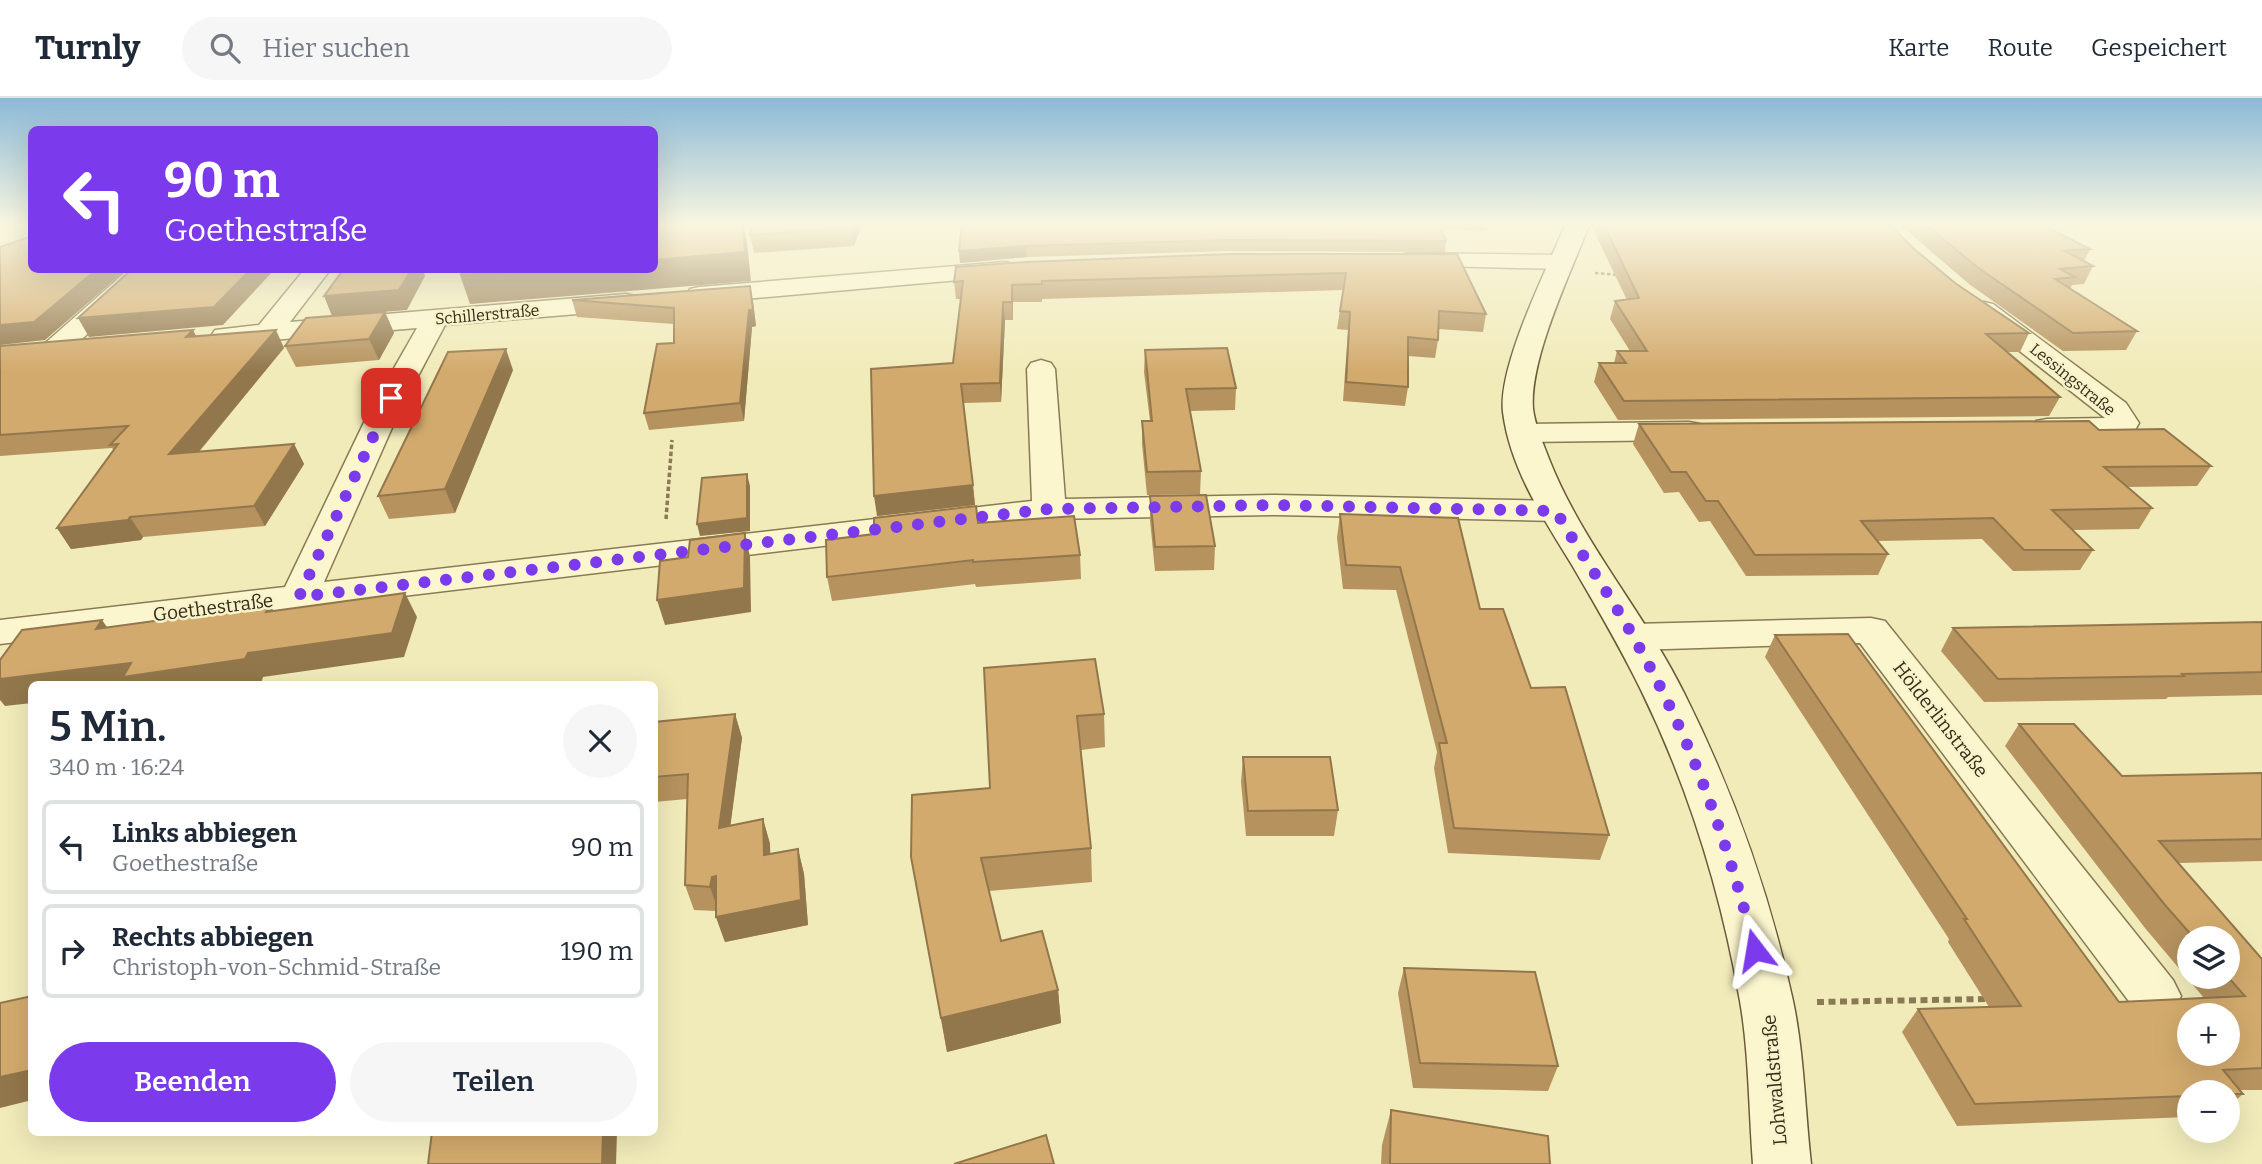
<!DOCTYPE html>
<html lang="de">
<head>
<meta charset="utf-8">
<style>
  body { margin:0; font-family:Bitter,serif; background:#f6f6f7; color:#1f2937; height:100vh; display:flex; flex-direction:column; font-size:26px; white-space:nowrap }
  * { box-sizing:border-box; margin:0 }
  p { font-size:23px; color:#747a83 }
  .icon { flex:none; width:38px; height:38px; fill:none; stroke:currentColor; stroke-width:2; stroke-linecap:round; stroke-linejoin:round }
  .map { position:relative; flex:1; overflow:hidden }
  .side { position:absolute; left:28px; top:583px; width:630px; height:455px; display:flex; flex-direction:column; background:#fff; border-radius:10px; box-shadow:0 7px 28px #0002 }
  .side>* { flex:none }
  .guide { position:absolute; left:28px; top:28px; width:630px; height:147px; border-radius:10px; box-shadow:0 7px 28px #0002; background:#7c3aed; color:#fff; overflow:hidden }
  .buttons { position:absolute; left:2177px; top:828px; display:grid; gap:14px }
  .buttons a { display:grid; place-items:center; width:63px; height:63px; border-radius:50%; background:#fff; box-shadow:0 7px 28px #0002; font-size:35px }
  .pin { position:absolute; display:grid; place-items:center; width:60px; height:60px; color:#fff; margin:-30px; border-radius:14px; box-shadow:0 4px 10px #0006 }
  .me { position:absolute; width:77px; margin:-38px; rotate:346deg; stroke-linejoin:round; filter:drop-shadow(0 0 5px #0008) }
  .turn { display:flex; align-items:center; gap:24px; height:147px; padding:0 21px; font-size:32px }
  .turn .icon { width:91px; height:91px; stroke-width:2.5 }
  .turn b { display:block; font-size:49px; line-height:60px }
  .round { display:grid; place-items:center; flex:none; width:74px; height:74px; border-radius:37px; background:#f6f6f7 }
  .summary { display:flex; align-items:center; justify-content:space-between; height:119px; padding:0 21px }
  h1 { font-size:42px; font-weight:600; line-height:52px }
  .primary-button { display:flex; gap:14px; margin-top:auto; padding:14px 21px }
  .primary-button a { flex:1; height:80px; border-radius:42px; background:#7c3aed; color:#fff; font-size:28px; font-weight:600; line-height:80px; text-align:center }
  .primary-button a+a { background:#f6f6f7; color:#1f2937 }
  ul { padding:0; list-style:none }
  li { display:flex; align-items:center; gap:21px; height:94px; margin:0 14px 10px; padding:0 7px; border:4px solid #e0e1e3; border-radius:10px }
  li div { flex:1 }
  li b { display:block; font-size:26px }
  li em { font-style:normal }
  header { display:flex; align-items:center; gap:42px; box-sizing:border-box; height:98px; padding:0 35px; background:#fff; border-bottom:2px solid #e0e1e3 }
  header strong { font-size:33px }
  nav { display:flex; gap:38px; margin-inline-start:auto; font-size:24px }
  .search { width:490px; height:63px; background:#f6f6f7; display:flex; align-items:center; gap:18px; box-sizing:border-box; padding:0 24px; border-radius:38px; color:#747a83; font-size:26px }
  .map>svg:first-child { display:block }
  .lines { fill:none; stroke-linecap:round; stroke-linejoin:round }
  .street-casing { stroke:#897a54; stroke-width:3 }
  .secondary-casing { stroke:#6a5a37; stroke-width:3 }
  .path-far2 { stroke:#897a54; stroke-width:2.5; stroke-dasharray:3.5 2.5; stroke-linecap:butt }
  .path-far1 { stroke:#897a54; stroke-width:3.5; stroke-dasharray:4.5 2.5; stroke-linecap:butt }
  .path { stroke:#897a54; stroke-width:6; stroke-dasharray:7 4.5; stroke-linecap:butt }
  .street { fill:#fbf6ce; fill-rule:evenodd }
  .secondary { fill:#fbf6ce; fill-rule:evenodd }
  .wall { fill:#b5925e; fill-rule:evenodd }
  .shaded-wall { fill:#93774c }
  .building { fill:#d2aa6d; stroke:#93774c; stroke-width:2; fill-rule:evenodd }
  .route { stroke:#7c3aed; stroke-width:12; stroke-dasharray:0 21.6 }
  .labels { text-anchor:middle; stroke-width:5; stroke-linejoin:round; paint-order:stroke }
  .far-street-label { font-size:16px; fill:#362d1a; stroke:#f8f3ca }
  .street-label { font-size:19px; fill:#362d1a; stroke:#f8f3ca }
</style>
</head>
<body>
<header>
<strong>Turnly</strong>
<div class="search"><svg class="icon" aria-label="search" viewBox="0 0 24 24"><circle cx="10" cy="10" r="6"/><path d="M15 15l6 6"/></svg>Hier suchen</div>
<nav><a>Karte</a><a>Route</a><a>Gespeichert</a></nav>
</header>
<div class="map">
<svg width="2262" height="1066" viewBox="0 0 2262 1066">
  <rect width="100%" height="100%" fill="#f1ebba"/>
  <g class="lines">
    <defs>
      <g id="street">
        <path d="M 1409,155 L 1561,157 L 1570,159 L 1573,164 L 1570,169 L 1561,171 L 1400,167 L 1397,162 L 1400,157 Z"/>
        <path d="M 1006,164 L 1015,167 L 1019,172 L 1015,177 L 699,205 L 690,203 L 686,197 L 690,191 L 699,189 Z"/>
        <path d="M 128,172 L 155,172 L 63,259 L 53,261 L 43,259 L 39,253 L 43,247 Z"/>
        <path d="M 304,172 L 330,172 L 290,224 L 626,196 L 635,198 L 639,204 L 635,210 L 626,212 L 445,227 L 399,314 L 324,484 L 1032,403 L 1027,271 L 1031,265 L 1041,262 L 1051,265 L 1055,271 L 1065,401 L 1276,397 L 1556,403 L 1568,406 L 1573,413 L 1568,420 L 1556,423 L 1276,417 L 1049,421 L 0,546 L 0,522 L 285,489 L 369,314 L 417,230 L 225,246 L 215,244 L 211,238 L 215,232 L 259,227 Z"/>
        <path d="M 1984,204 L 1993,206 L 2126,305 L 2139,325 L 2135,332 L 2097,340 L 2036,337 L 2032,330 L 2036,323 L 2047,321 L 2105,320 L 1975,218 L 1971,212 L 1975,206 Z"/>
        <path d="M 1689,324 L 1700,326 L 1705,333 L 1700,340 L 1689,342 L 1523,344 L 1512,342 L 1507,335 L 1512,328 L 1523,326 Z"/>
        <path d="M 1871,520 L 1885,523 L 2173,882 L 2181,898 L 2173,914 L 2155,921 L 2137,914 L 1860,545 L 1634,552 L 1620,548 L 1615,539 L 1620,530 L 1634,526 Z"/>
      </g>
      <path id="secondary" d="M 1566,125 L 1590,125 C 1571,174 1529,261 1533,311 C 1535,328 1543,345 1549,361 C 1582,445 1644,514 1684,595 C 1734,695 1769,793 1793,903 C 1804,955 1805,1013 1811,1066 L 1753,1066 C 1749,1015 1749,953 1740,903 C 1721,795 1689,690 1641,592 C 1620,549 1596,508 1572,467 C 1543,420 1510,370 1503,314 C 1498,267 1547,171 1566,125 Z"/>
    </defs>
    <use href="#street" class="street-casing"/>
    <use href="#secondary" class="secondary-casing"/>
    <path class="path-far2" d="M 1595,175 L 1618,177"/>
    <path class="path-far1" d="M 666,421 L 672,342"/>
    <path class="path" d="M 1817,904 L 1987,901"/>
    <use href="#street" class="street"/>
    <use href="#secondary" class="secondary"/>
  </g>
  <g class="wall">
    <path d="M 752,125 L 862,125 L 854,148 L 754,155 L 750,137 Z"/>
    <path d="M 962,125 L 1488,125 L 1486,133 L 1441,131 L 1446,143 L 1445,154 L 1229,153 L 1027,159 L 960,165 L 959,153 Z"/>
    <path d="M 1593,125 L 1888,125 L 1913,150 L 1955,185 L 2029,235 L 2020,254 L 2007,254 L 2060,299 L 2049,318 L 1618,322 L 1594,284 L 1599,265 L 1614,265 L 1617,253 L 1630,253 L 1610,221 L 1615,203 L 1627,202 L 1592,129 Z"/>
    <path d="M 1898,125 L 2039,125 L 2090,151 L 2084,163 L 2093,168 L 2084,186 L 2072,187 L 2070,191 L 2137,233 L 2126,252 L 2063,253 L 1969,186 Z"/>
    <path d="M 1457,156 L 1486,216 L 1483,234 L 1438,231 L 1438,242 L 1435,260 L 1408,258 L 1408,289 L 1405,308 L 1343,303 L 1348,232 L 1337,231 L 1343,192 L 1042,201 L 1042,204 L 1013,204 L 1013,222 L 1005,222 L 1001,304 L 963,305 L 975,407 L 877,418 L 953,265 L 961,201 L 956,201 L 954,184 Z"/>
    <path d="M 572,202 L 753,204 L 756,228 L 752,229 L 744,323 L 649,332 L 644,315 L 674,245 L 674,226 L 577,219 Z"/>
    <path d="M 385,214 L 394,235 L 379,262 L 296,269 L 285,248 Z"/>
    <path d="M 193,232 L 196,238 L 284,250 L 199,354 L 294,346 L 304,366 L 265,428 L 143,439 L 141,442 L 71,451 L 57,430 L 114,352 L 112,350 L 0,358 L 0,248 Z"/>
    <path d="M 1145,252 L 1236,290 L 1235,312 L 1190,313 L 1201,373 L 1200,396 L 1147,397 L 1142,346 L 1142,323 L 1150,323 L 1144,274 Z"/>
    <path d="M 513,272 L 455,415 L 389,421 L 378,398 Z"/>
    <path d="M 1639,326 L 2099,332 L 2211,368 L 2197,388 L 2127,389 L 2152,410 L 2139,431 L 2073,432 L 2093,452 L 2080,472 L 2013,473 L 1982,441 L 1877,443 L 1888,456 L 1878,477 L 1746,478 L 1710,423 L 1699,424 L 1679,394 L 1664,395 L 1633,346 Z"/>
    <path d="M 1150,398 L 1215,448 L 1214,472 L 1155,473 L 1150,422 Z"/>
    <path d="M 1340,416 L 1480,511 L 1531,590 L 1609,737 L 1600,762 L 1448,755 L 1434,670 L 1437,654 L 1396,492 L 1343,491 L 1337,440 Z"/>
    <path d="M 978,425 L 1080,457 L 1081,481 L 976,489 L 975,486 L 832,503 L 827,479 Z"/>
    <path d="M 2262,524 L 2262,597 L 2168,599 L 2166,601 L 1984,604 L 1941,553 L 1953,530 Z"/>
    <path d="M 1775,537 L 2119,904 L 2204,900 L 2145,830 L 2005,648 L 2019,626 L 2122,678 L 2262,675 L 2262,763 L 2178,765 L 2262,861 L 2262,992 L 2240,992 L 2243,996 L 2228,1009 L 2228,994 L 2189,994 L 2189,1019 L 1957,1028 L 1902,934 L 1918,911 L 1989,909 L 1948,844 L 1949,841 L 1765,559 ZM 2189,840 L 2228,840 L 2228,878 L 2189,878 Z"/>
    <path d="M 984,570 L 1104,616 L 1105,649 L 1081,652 L 1091,750 L 1092,784 L 989,793 L 1001,843 L 1058,892 L 1061,925 L 947,954 L 911,759 L 990,690 Z"/>
    <path d="M 735,616 L 742,640 L 730,727 L 763,721 L 770,746 L 770,756 L 798,751 L 804,776 L 808,827 L 725,844 L 716,819 L 716,813 L 694,812 L 685,787 L 687,701 L 654,704 L 654,624 Z"/>
    <path d="M 1243,659 L 1338,712 L 1334,738 L 1246,738 L 1241,684 Z"/>
    <path d="M 1404,870 L 1558,968 L 1548,993 L 1413,990 L 1398,895 Z"/>
    <path d="M 1391,1012 L 1550,1066 L 1381,1066 L 1382,1047 Z"/>
  </g>
  <g class="shaded-wall">
    <path d="M 743,125 L 747,144 L 751,183 L 470,206 L 460,177 L 532,172 L 654,172 L 654,162 Z"/>
    <path d="M 853,125 L 862,125 L 854,148 L 851,130 Z"/>
    <path d="M 1026,148 L 1027,159 L 960,165 L 959,153 Z"/>
    <path d="M 96,172 L 126,172 L 45,242 L 0,247 L 0,227 Z"/>
    <path d="M 250,172 L 274,172 L 223,227 L 89,239 L 78,220 Z"/>
    <path d="M 410,172 L 423,172 L 425,178 L 407,212 L 332,218 L 324,198 Z"/>
    <path d="M 1012,187 L 1013,204 L 1013,222 L 1012,204 Z"/>
    <path d="M 750,188 L 753,204 L 756,228 L 752,229 L 744,323 L 740,305 Z"/>
    <path d="M 1003,204 L 1005,222 L 1001,304 L 1000,285 Z"/>
    <path d="M 385,214 L 394,235 L 379,262 L 369,241 Z"/>
    <path d="M 193,232 L 202,251 L 186,239 Z"/>
    <path d="M 276,232 L 284,250 L 180,376 L 169,356 Z"/>
    <path d="M 506,251 L 513,272 L 455,415 L 445,391 Z"/>
    <path d="M 294,346 L 304,366 L 265,428 L 254,408 Z"/>
    <path d="M 747,376 L 750,388 L 750,433 L 700,438 L 697,426 Z"/>
    <path d="M 973,387 L 975,407 L 877,418 L 874,398 Z"/>
    <path d="M 130,419 L 143,439 L 141,442 L 71,451 L 57,430 Z"/>
    <path d="M 745,435 L 750,459 L 751,514 L 665,527 L 657,502 Z"/>
    <path d="M 405,495 L 417,519 L 404,559 L 263,579 L 261,586 L 32,586 L 32,605 L 5,608 L 0,602 L 0,581 L 131,565 L 248,555 Z"/>
    <path d="M 270,507 L 284,531 L 266,514 Z"/>
    <path d="M 102,522 L 119,546 L 96,531 Z"/>
    <path d="M 735,616 L 742,640 L 727,754 L 719,730 Z"/>
    <path d="M 763,721 L 770,746 L 771,782 L 764,757 Z"/>
    <path d="M 798,751 L 804,776 L 808,827 L 725,844 L 716,819 Z"/>
    <path d="M 716,778 L 719,814 L 710,789 L 712,779 Z"/>
    <path d="M 1058,892 L 1061,925 L 947,954 L 941,920 Z"/>
    <path d="M 32,972 L 32,1002 L 0,1010 L 0,979 Z"/>
    <path d="M 603,1034 L 617,1034 L 616,1066 L 602,1066 Z"/>
  </g>
  <g class="building">
    <path d="M 654,125 L 742,125 L 745,154 L 654,162 Z"/>
    <path d="M 752,125 L 853,125 L 851,130 L 750,137 Z"/>
    <path d="M 962,125 L 1438,125 L 1446,143 L 1230,142 L 1026,148 L 959,153 Z"/>
    <path d="M 1603,125 L 1888,125 L 1913,150 L 1955,185 L 2029,235 L 1986,236 L 2060,299 L 1624,303 L 1599,265 L 1626,265 L 1617,253 L 1647,253 L 1615,203 L 1639,200 Z"/>
    <path d="M 1924,125 L 2039,125 L 2090,151 L 2065,153 L 2093,168 L 2060,171 L 2075,179 L 2055,181 L 2137,233 L 2073,235 L 1977,169 Z"/>
    <path d="M 32,138 L 32,172 L 96,172 L 34,224 L 0,227 L 0,149 Z"/>
    <path d="M 1230,156 L 1457,156 L 1486,216 L 1439,213 L 1438,242 L 1408,239 L 1408,289 L 1346,284 L 1350,214 L 1340,213 L 1346,175 L 1042,183 L 1042,186 L 1012,187 L 1012,204 L 1003,204 L 1000,285 L 961,286 L 973,387 L 874,398 L 871,271 L 953,265 L 963,183 L 954,184 L 956,169 L 1026,164 Z"/>
    <path d="M 131,172 L 250,172 L 214,209 L 78,220 Z"/>
    <path d="M 343,172 L 411,172 L 399,192 L 324,198 Z"/>
    <path d="M 469,172 L 532,172 L 460,177 Z"/>
    <path d="M 750,188 L 753,212 L 749,212 L 740,305 L 644,315 L 657,246 L 674,245 L 674,210 L 572,202 Z"/>
    <path d="M 385,214 L 369,241 L 285,248 L 306,220 Z"/>
    <path d="M 193,232 L 186,239 L 276,232 L 169,356 L 294,346 L 254,408 L 130,419 L 128,422 L 57,430 L 118,346 L 110,347 L 128,328 L 0,337 L 0,248 Z"/>
    <path d="M 1227,250 L 1236,290 L 1186,291 L 1201,373 L 1147,374 L 1142,323 L 1152,323 L 1145,252 Z"/>
    <path d="M 506,251 L 445,391 L 378,398 L 448,254 Z"/>
    <path d="M 2089,323 L 2099,332 L 2164,331 L 2211,368 L 2104,369 L 2152,410 L 2052,412 L 2093,452 L 2024,452 L 1993,420 L 1861,423 L 1888,456 L 1755,457 L 1718,403 L 1706,403 L 1686,374 L 1671,374 L 1639,326 Z"/>
    <path d="M 747,376 L 747,420 L 697,426 L 702,380 Z"/>
    <path d="M 1206,397 L 1215,448 L 1155,449 L 1150,398 Z"/>
    <path d="M 976,408 L 978,425 L 1074,418 L 1080,457 L 973,464 L 973,462 L 827,479 L 826,442 L 874,436 L 874,420 Z"/>
    <path d="M 1340,416 L 1458,420 L 1480,511 L 1503,511 L 1531,590 L 1565,589 L 1609,737 L 1454,730 L 1439,645 L 1447,645 L 1400,469 L 1346,467 Z"/>
    <path d="M 745,435 L 744,490 L 657,502 L 660,463 L 688,459 L 690,442 Z"/>
    <path d="M 405,495 L 392,535 L 248,555 L 245,561 L 123,579 L 131,565 L 0,581 L 0,562 L 22,532 L 102,522 L 96,531 L 270,507 L 266,514 Z"/>
    <path d="M 2262,524 L 2262,574 L 2182,576 L 2184,578 L 1998,581 L 1953,530 Z"/>
    <path d="M 1848,536 L 2119,904 L 2245,898 L 2227,878 L 2228,840 L 2194,840 L 2165,807 L 2019,626 L 2074,626 L 2122,678 L 2262,675 L 2262,741 L 2159,743 L 2262,861 L 2262,970 L 2223,972 L 2243,996 L 2228,996 L 2228,994 L 2189,994 L 2189,998 L 1975,1006 L 1918,911 L 2021,908 L 1964,821 L 1967,821 L 1775,537 ZM 2189,917 L 2228,917 L 2228,956 L 2189,956 Z"/>
    <path d="M 1095,561 L 1104,616 L 1077,618 L 1091,750 L 981,760 L 1001,843 L 1042,833 L 1058,892 L 941,920 L 911,759 L 912,697 L 990,690 L 984,570 Z"/>
    <path d="M 735,616 L 719,730 L 763,721 L 764,757 L 798,751 L 801,802 L 716,819 L 716,778 L 712,779 L 710,789 L 685,787 L 688,676 L 654,679 L 654,624 Z"/>
    <path d="M 1243,659 L 1330,659 L 1338,712 L 1248,713 Z"/>
    <path d="M 1404,870 L 1535,874 L 1558,968 L 1420,965 Z"/>
    <path d="M 32,898 L 32,972 L 0,979 L 0,905 Z"/>
    <path d="M 1391,1012 L 1548,1038 L 1550,1066 L 1390,1066 Z"/>
    <path d="M 432,1034 L 603,1034 L 602,1066 L 428,1066 Z"/>
    <path d="M 1046,1037 L 1054,1066 L 954,1066 Z"/>
  </g>
  <linearGradient id="sky" x2="0" y2="1"><stop stop-color="#8bb9d7"/><stop offset="0.46" stop-color="#f9f6e0"/><stop offset="1" stop-color="#f9f6e0" stop-opacity="0"/></linearGradient>
  <rect width="2262" height="274" fill="url(#sky)"/>
  <g class="lines">
    <path class="route" d="M 391,300 L 299,499 L 1049,411 L 1276,407 L 1556,413 C 1581,456 1610,497 1634,540 C 1691,640 1727,741 1755,852"/>
  </g>
  <g class="labels">
    <g class="far-street-label">
      <text transform="translate(487 216) rotate(-5)" y="6">Schillerstraße</text>
      <text transform="translate(2073 281) rotate(39)" y="6">Lessingstraße</text>
    </g>
    <g class="street-label">
      <text transform="translate(213 509) rotate(-7)" y="7">Goethestraße</text>
      <text transform="translate(1941 621) rotate(52)" y="7">Hölderlinstraße</text>
      <text transform="translate(1774 982) rotate(-95)" y="7">Lohwaldstraße</text>
    </g>
  </g>
</svg>
<div class="buttons">
<a><svg class="icon" aria-label="layers" viewBox="0 0 24 24"><path d="M12 4l9 5-9 5-9-5zM3 14l9 5 9-5"/></svg></a>
<a>+</a>
<a>−</a>
</div>
<div class="pin" style="left:391px;top:300px;background:#d93025"><svg class="icon" aria-label="arrive" viewBox="0 0 24 24"><path d="M6 21V4h12l-3 4 3 4H6"/></svg></div>
<svg class="me" style="left:1755px;top:852px" viewBox="-20 -20 40 40"><path d="M0-17L14 15 0 8-14 15z" fill="#7c3aed" stroke="#fff" stroke-width="4"/></svg>
<div class="guide">
<div class="turn"><svg class="icon" aria-label="left" viewBox="0 0 24 24"><path d="M17 20v-9H6M10 6l-5 5 5 5"/></svg><div><b>90 m</b>Goethestraße</div></div>
</div>
<section class="side">
<div class="summary"><div><h1>5 Min.</h1><p>340 m · 16:24</p></div><a class="round"><svg class="icon" aria-label="close" viewBox="0 0 24 24"><path d="M6 6l12 12M18 6L6 18"/></svg></a></div>
<ul>
<li><svg class="icon" aria-label="left" viewBox="0 0 24 24"><path d="M17 20v-9H6M10 6l-5 5 5 5"/></svg><div><b>Links abbiegen</b><p>Goethestraße</p></div><em>90 m</em></li>
<li><svg class="icon" aria-label="right" viewBox="0 0 24 24"><path d="M7 20v-9h11M14 6l5 5-5 5"/></svg><div><b>Rechts abbiegen</b><p>Christoph-von-Schmid-Straße</p></div><em>190 m</em></li>
</ul>
<div class="primary-button"><a>Beenden</a><a>Teilen</a></div>
</section>
</div>
</body>
</html>
